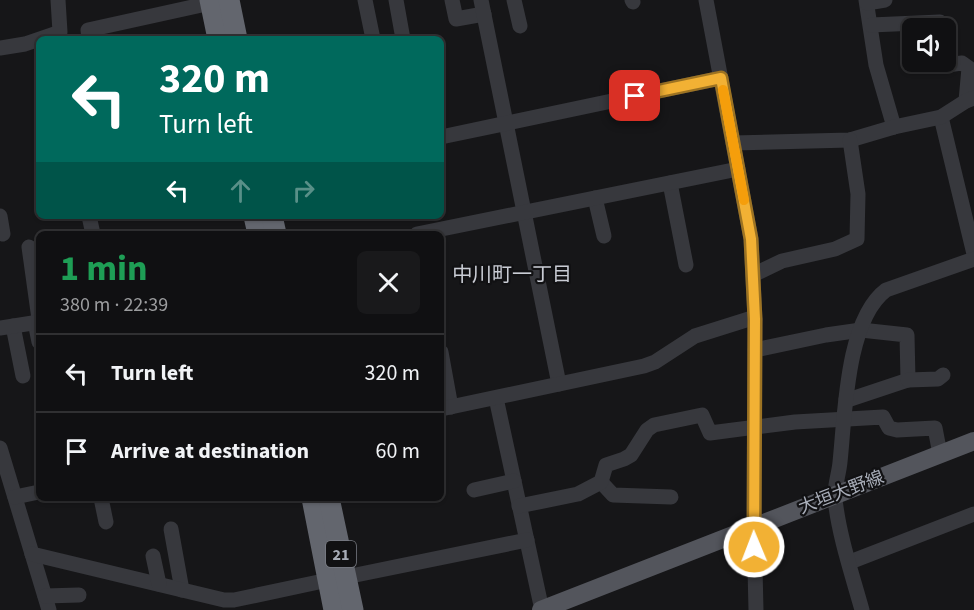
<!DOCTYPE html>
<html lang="en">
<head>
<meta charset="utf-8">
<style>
  body { margin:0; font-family:"Source Sans 3","Noto Sans JP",sans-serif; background:#19191b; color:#f1f3f6; height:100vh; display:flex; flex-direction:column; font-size:22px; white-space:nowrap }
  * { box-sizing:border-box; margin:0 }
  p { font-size:20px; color:#9c9d9f }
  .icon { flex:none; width:33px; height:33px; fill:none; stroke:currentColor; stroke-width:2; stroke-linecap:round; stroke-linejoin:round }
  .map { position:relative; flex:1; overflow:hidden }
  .side { position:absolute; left:36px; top:231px; width:408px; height:270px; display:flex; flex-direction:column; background:#101012; border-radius:9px; box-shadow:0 2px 4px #0004,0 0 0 2px #303032 }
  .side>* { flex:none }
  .top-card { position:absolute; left:36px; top:36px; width:408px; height:183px; border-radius:9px; box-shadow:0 2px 4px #0004,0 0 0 2px #303032; background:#00695c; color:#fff; overflow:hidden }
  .buttons { position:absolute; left:902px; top:18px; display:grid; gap:12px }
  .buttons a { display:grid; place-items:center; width:54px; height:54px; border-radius:9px; background:#101012; box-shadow:0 2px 4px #0004,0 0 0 2px #303032; font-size:30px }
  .pin { position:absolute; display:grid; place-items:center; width:51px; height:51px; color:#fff; margin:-26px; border-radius:12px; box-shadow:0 3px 9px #0006 }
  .me { position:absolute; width:66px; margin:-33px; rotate:359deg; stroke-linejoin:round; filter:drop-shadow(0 0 4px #0008) }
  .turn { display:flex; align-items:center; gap:21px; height:126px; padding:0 24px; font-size:27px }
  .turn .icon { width:78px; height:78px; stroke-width:2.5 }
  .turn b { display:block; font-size:42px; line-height:51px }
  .lanes { display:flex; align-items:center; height:57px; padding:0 24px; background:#0003; justify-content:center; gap:30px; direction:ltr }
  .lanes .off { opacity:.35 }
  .round { display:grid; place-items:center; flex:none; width:63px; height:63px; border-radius:9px; background:#19191b }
  .head { display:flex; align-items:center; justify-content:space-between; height:102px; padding:0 24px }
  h1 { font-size:36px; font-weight:700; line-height:45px; color:#1e9e55 }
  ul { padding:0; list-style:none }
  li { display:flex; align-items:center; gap:18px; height:78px; padding:0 24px; border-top:2px solid #303032 }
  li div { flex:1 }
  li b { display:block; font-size:22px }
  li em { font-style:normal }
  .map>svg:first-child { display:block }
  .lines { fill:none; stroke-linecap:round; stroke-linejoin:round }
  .minor { stroke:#37383d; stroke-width:15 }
  .major { stroke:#53555c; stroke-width:18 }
  .highway { stroke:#63666e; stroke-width:21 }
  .route-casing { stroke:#9d7322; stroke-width:15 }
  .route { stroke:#f2b134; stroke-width:10 }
  .slow { stroke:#f59e0b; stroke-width:10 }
  .labels { text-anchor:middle; stroke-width:4.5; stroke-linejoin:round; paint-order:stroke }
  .shield { fill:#111113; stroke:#7b7e86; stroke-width:1.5 }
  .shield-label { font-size:16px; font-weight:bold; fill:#a8adb8 }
  .street-label { font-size:18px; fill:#a8adb8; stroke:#111113 }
  .neighbourhood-label { font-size:20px; fill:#c9ccd4; stroke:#111113 }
</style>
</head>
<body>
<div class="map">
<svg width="974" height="610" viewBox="0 0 974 610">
  <rect width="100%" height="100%" fill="#161618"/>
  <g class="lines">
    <g class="minor">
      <path d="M 365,0 L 373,39"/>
      <path d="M 396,0 L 403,39"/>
      <path d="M 452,0 L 456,19 L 484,14"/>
      <path d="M 481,0 L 559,384"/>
      <path d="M 514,0 L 520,26"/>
      <path d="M 632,0 L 633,2"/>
      <path d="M 706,0 L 751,239 L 755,319 L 754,526 L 756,610"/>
      <path d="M 866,0 L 876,65 L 894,127"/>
      <path d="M 867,3 L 885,0"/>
      <path d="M 871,25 L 940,22"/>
      <path d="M 89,39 L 88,30 L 220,1"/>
      <path d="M 0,48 L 25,44 L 60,32 L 58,0"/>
      <path d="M 947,65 L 962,63 L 969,68 L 966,101"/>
      <path d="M 941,117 L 974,254"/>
      <path d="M 441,137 L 721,78"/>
      <path d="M 733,143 L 850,140 L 894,127 L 941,117 L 966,101 L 974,98"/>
      <path d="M 670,183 L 686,265"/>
      <path d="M 595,198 L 604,236"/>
      <path d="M 0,216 L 3,234"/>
      <path d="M 89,216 L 93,234"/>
      <path d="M 417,234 L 738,169"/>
      <path d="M 29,247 L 39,319"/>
      <path d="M 753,275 L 782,261 L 835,249 L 857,239 L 858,194 L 850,140"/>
      <path d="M 35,322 L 39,342"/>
      <path d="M 13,326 L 23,376"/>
      <path d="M 0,328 L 39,322"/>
      <path d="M 755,350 L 826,335 L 861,330 L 907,335 L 908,380 L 851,399 L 846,399"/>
      <path d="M 441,352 L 451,407"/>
      <path d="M 908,380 L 938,379 L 943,375"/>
      <path d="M 496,398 L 542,610"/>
      <path d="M 441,409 L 644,366 L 655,362 L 695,336 L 749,319 L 755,319"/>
      <path d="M 0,448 L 49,610"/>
      <path d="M 601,482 L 613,495 L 671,497"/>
      <path d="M 474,490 L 514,481"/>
      <path d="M 15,497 L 39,492"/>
      <path d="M 101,498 L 106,522"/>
      <path d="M 519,506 L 578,494 L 601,482 L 606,465 L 624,459 L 631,455 L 647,430 L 654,425 L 702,415 L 710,433 L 795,422 L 883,417 L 889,428 L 897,430 L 935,428 L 940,454"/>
      <path d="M 171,529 L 182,590"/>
      <path d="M 32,554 L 224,600 L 234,600 L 328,580"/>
      <path d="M 153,556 L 159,584"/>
      <path d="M 850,562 L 974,514"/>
      <path d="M 346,577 L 527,540"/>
      <path d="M 45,596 L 79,595"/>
      <path d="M 862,610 C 852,574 839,536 835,499 C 834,487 839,474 840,462 C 845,416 846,320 886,290 L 974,259"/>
    </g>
    <path class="major" d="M 541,610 L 974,441"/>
    <g class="highway">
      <path d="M 210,0 L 218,39"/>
      <path d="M 229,0 L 237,39"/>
      <path d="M 254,216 L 258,234"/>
      <path d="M 272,216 L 276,234"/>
      <path d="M 312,498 L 334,610"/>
      <path d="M 329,498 L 353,610"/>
    </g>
  </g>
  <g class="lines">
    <defs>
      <path id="route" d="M 635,96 L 721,78 L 751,239 L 755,319 L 754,547"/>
    </defs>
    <use href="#route" class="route-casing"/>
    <use href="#route" class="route"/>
    <path class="slow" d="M 723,90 L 744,200"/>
  </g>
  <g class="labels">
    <rect class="shield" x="326" y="541" width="30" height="26" rx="4.5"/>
    <g class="shield-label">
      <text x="341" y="560">21</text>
    </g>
    <g class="street-label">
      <text transform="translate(841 492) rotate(-21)" y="6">大垣大野線</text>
    </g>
    <g class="neighbourhood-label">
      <text x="512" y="281">中川町一丁目</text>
    </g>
  </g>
</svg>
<div class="buttons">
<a><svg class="icon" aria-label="sound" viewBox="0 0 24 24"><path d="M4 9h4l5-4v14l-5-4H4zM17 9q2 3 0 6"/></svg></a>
</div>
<div class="pin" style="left:635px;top:96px;background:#d93025"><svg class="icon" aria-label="arrive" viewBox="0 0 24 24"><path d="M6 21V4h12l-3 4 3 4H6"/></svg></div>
<svg class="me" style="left:754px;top:547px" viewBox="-20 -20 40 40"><circle r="17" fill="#f2b134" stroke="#fff" stroke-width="3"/><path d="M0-11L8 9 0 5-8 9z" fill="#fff"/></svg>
<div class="top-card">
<div class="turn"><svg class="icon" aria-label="left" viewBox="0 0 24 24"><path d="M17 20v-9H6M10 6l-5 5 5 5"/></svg><div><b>320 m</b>Turn left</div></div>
<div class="lanes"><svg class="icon" aria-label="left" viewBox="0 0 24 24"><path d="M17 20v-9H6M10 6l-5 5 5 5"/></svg><svg class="icon off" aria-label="ahead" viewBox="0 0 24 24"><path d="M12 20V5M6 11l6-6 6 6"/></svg><svg class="icon off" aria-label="right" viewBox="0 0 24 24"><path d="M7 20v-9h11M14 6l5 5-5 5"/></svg></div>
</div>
<section class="side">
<div class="head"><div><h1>1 min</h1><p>380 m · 22:39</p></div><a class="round"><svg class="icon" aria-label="close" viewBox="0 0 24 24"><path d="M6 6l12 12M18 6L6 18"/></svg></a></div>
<ul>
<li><svg class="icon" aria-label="left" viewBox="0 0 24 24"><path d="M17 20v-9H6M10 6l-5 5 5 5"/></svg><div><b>Turn left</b></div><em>320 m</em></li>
<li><svg class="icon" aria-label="arrive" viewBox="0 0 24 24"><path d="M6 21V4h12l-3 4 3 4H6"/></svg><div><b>Arrive at destination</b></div><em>60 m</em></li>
</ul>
</section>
</div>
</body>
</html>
